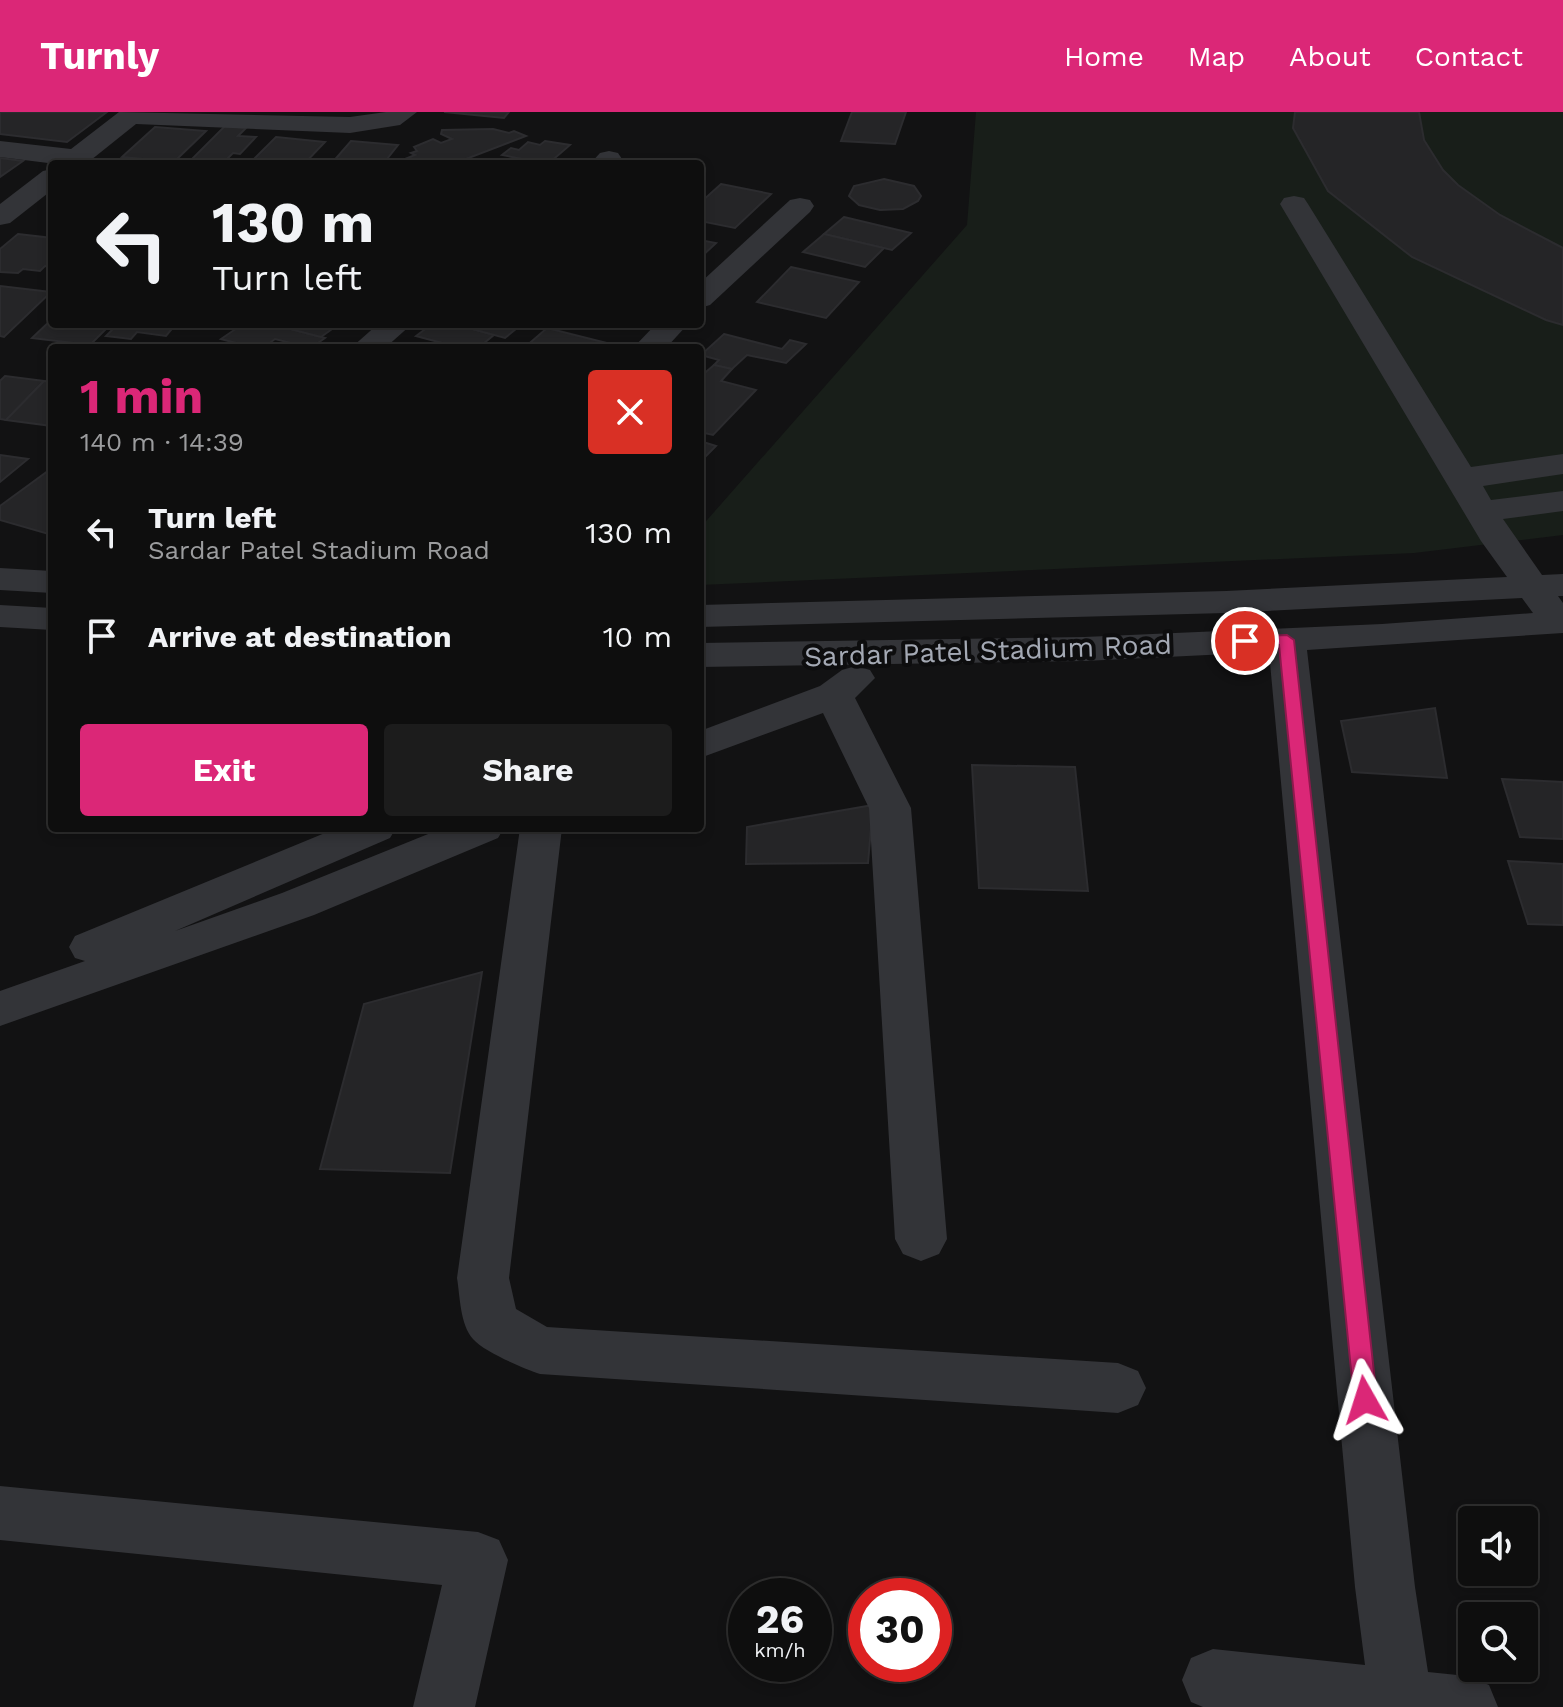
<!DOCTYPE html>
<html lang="en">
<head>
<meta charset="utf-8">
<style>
  body { margin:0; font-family:"Work Sans",sans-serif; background:#1c1c1c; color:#f1f3f6; height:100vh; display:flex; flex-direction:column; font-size:30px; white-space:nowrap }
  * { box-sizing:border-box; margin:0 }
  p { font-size:26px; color:#9b9c9e }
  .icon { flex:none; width:44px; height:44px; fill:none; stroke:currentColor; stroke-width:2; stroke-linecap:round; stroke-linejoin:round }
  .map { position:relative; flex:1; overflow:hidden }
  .side { position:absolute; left:48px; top:232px; width:656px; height:488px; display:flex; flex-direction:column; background:#0e0e0e; border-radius:8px; box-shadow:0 4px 12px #0003,0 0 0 2px #2e2e2e }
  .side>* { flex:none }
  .top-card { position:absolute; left:48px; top:48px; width:656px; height:168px; border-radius:8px; box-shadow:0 4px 12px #0003,0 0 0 2px #2e2e2e; background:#0e0e0e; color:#f1f3f6; overflow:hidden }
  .controls { position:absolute; left:1458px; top:1394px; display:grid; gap:16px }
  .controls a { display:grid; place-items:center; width:80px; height:80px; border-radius:8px; background:#0e0e0e; box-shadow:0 4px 12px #0003,0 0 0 2px #2e2e2e; font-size:40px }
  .speed { position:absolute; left:728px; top:1466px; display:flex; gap:16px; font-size:40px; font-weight:700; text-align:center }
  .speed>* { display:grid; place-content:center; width:104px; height:104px; border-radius:50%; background:#0e0e0e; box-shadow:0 4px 12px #0003,0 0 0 2px #2e2e2e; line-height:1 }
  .speed small { font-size:20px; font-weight:400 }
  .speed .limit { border:12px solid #d22; background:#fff; color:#111 }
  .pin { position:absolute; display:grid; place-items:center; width:68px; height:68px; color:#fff; margin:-34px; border:4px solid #fff; border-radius:50%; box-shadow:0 2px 8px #0007 }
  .me { position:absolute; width:88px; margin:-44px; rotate:354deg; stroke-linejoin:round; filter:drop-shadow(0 0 6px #0008) }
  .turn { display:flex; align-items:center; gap:28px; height:168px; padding:0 32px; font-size:36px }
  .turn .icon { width:104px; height:104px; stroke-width:2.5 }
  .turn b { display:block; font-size:56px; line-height:68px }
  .round { display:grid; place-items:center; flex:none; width:84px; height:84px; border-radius:8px; background:#1c1c1c }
  .headline { display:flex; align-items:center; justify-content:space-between; height:136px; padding:0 32px }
  h1 { font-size:48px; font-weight:700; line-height:60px; color:#db2777 }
  .button { display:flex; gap:16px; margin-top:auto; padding:16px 32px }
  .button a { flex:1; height:92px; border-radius:8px; background:#db2777; color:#fff; font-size:32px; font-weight:700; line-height:92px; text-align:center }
  .button a+a { background:#1c1c1c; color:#f1f3f6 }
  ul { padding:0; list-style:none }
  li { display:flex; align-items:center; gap:24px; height:104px; padding:0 32px }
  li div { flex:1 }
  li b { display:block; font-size:30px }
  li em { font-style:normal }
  header { display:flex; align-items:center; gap:48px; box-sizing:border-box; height:112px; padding:0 40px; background:#db2777; color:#fff }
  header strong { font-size:38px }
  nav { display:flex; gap:44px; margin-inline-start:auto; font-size:28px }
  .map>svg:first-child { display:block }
  .green { fill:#181e19 }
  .building { fill:#252527; stroke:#2c2c2f; stroke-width:2 }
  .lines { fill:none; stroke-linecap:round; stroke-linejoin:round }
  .minor { fill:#333438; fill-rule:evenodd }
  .route { fill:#db2777; stroke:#8e194d; stroke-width:2 }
  .labels { text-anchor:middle; stroke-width:8; stroke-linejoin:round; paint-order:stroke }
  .street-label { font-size:28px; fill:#a4a9b4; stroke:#0d0d0e }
</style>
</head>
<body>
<header>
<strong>Turnly</strong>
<nav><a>Home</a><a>Map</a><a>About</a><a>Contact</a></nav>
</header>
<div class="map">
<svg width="1563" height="1595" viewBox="0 0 1563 1595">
  <rect width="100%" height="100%" fill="#121213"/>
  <path class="green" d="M 976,0 L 1563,0 L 1563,423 L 1414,441 L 700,473 L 700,416 L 967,113 Z"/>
  <g class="building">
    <path d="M 0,0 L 107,0 L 67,30 L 0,22 Z"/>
    <path d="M 444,0 L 509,0 L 504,6 Z"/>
    <path d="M 852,0 L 906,0 L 895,32 L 841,29 Z"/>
    <path d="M 1295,0 L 1419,0 L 1424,28 L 1443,58 L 1458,73 L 1500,103 L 1563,136 L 1563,213 L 1546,208 L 1412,145 L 1328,79 L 1293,16 Z"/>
    <path d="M 225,14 L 246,16 L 238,24 L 256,25 L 240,42 L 233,41 L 222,52 L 187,52 Z"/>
    <path d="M 155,15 L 206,19 L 174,50 L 122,45 Z"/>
    <path d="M 493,17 L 509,21 L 514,19 L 526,24 L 453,52 L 407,52 L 412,50 L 405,47 L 415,43 L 411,41 L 417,39 L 414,35 L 433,27 L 441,31 L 452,27 L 441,22 L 442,18 Z"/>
    <path d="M 276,25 L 325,30 L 304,52 L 249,52 Z"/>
    <path d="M 351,29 L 398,33 L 383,52 L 331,52 Z"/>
    <path d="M 545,29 L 570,33 L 548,52 L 502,43 L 511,36 L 519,38 L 528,30 L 540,33 Z"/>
    <path d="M 0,46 L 23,49 L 0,65 Z"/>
    <path d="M 884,67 L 914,74 L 921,84 L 918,89 L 903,97 L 880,98 L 859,93 L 849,84 L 854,74 Z"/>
    <path d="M 721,72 L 771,82 L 735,116 L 700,109 L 700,91 Z"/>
    <path d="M 844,105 L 911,121 L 892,138 L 824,122 Z"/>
    <path d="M 18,122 L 52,126 L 52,155 L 45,154 L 40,159 L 23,157 L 18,161 L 0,160 L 0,137 Z"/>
    <path d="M 824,122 L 884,136 L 865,155 L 803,140 Z"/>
    <path d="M 700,128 L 716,131 L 700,146 Z"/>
    <path d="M 791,155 L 859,170 L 826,206 L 757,190 Z"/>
    <path d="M 0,174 L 51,180 L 4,225 L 0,224 Z"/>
    <path d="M 52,207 L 52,212 L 111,212 L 90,233 L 32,226 Z"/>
    <path d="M 118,212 L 176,212 L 166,224 L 137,220 L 131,227 L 106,224 Z"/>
    <path d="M 243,212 L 271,212 L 325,226 L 311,236 L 275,227 L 263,236 L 255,236 L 221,227 Z"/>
    <path d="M 271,212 L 339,212 L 321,225 Z"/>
    <path d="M 432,212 L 454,212 L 494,223 L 478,236 L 461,236 L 416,224 Z"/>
    <path d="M 454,212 L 522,212 L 505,226 Z"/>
    <path d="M 547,216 L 607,231 L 602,236 L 524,236 Z"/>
    <path d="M 724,222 L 782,237 L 790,228 L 806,232 L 786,251 L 747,243 L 732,257 L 714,253 L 719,248 L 701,243 Z"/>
    <path d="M 714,253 L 732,257 L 721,269 L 756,278 L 713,323 L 700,320 L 700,265 Z"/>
    <path d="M 5,264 L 44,269 L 6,308 L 0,307 L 0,269 Z"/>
    <path d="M 44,269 L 52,270 L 52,314 L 6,308 Z"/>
    <path d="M 700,329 L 716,334 L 700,350 Z"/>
    <path d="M 0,343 L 28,347 L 0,370 Z"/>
    <path d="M 48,359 L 52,361 L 52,423 L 0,408 L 0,394 Z"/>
    <path d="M 1435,596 L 1447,666 L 1352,660 L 1341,609 Z"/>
    <path d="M 972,653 L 1075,655 L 1088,779 L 979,776 Z"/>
    <path d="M 1502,667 L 1563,670 L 1563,727 L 1520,725 Z"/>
    <path d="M 873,693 L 868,751 L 746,752 L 747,715 Z"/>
    <path d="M 1508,749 L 1563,752 L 1563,813 L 1528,812 Z"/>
    <path d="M 482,860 L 450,1061 L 320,1057 L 364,892 Z"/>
  </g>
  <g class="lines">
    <g class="minor">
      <path d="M 119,0 L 350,5 L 386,0 L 417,0 L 400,13 L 350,21 L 136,12 L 86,52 L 56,52 L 0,45 L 0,29 L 71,37 Z"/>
      <path d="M 609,39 L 618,41 L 622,47 L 619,52 L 590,52 L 600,41 Z"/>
      <path d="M 52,57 L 52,78 L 10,111 L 0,113 L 0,92 L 43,59 Z"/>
      <path d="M 1294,84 L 1304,86 L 1308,92 L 1471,355 L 1563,342 L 1563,362 L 1483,374 L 1491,388 L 1563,379 L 1563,399 L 1503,407 L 1542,463 L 1563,462 L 1563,484 L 1558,484 L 1563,491 L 1563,521 L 1307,538 L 1415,1475 L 1428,1560 L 1467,1564 L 1489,1573 L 1498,1595 L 1203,1595 L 1191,1590 L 1182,1568 L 1191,1546 L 1213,1537 L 1365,1553 L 1355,1475 L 1269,540 L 1084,549 L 700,555 L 700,531 L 1084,525 L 1382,512 L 1533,501 L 1522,486 L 1226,501 L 700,515 L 700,493 L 1226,479 L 1507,465 L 1481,429 L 1280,92 L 1284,86 Z"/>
      <path d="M 800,86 L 810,88 L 814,94 L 810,100 L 710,193 L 700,196 L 700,171 L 790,88 Z"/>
      <path d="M 378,212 L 412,212 L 385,236 L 351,236 Z"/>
      <path d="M 656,212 L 688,212 L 666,236 L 633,236 Z"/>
      <path d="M 0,456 L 52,459 L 52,481 L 0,478 Z"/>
      <path d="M 0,493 L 52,496 L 52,518 L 0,515 Z"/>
      <path d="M 856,554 L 870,558 L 875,566 L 855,586 L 911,696 L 947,1127 L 939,1142 L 921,1149 L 903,1142 L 895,1127 L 869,696 L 823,601 L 700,646 L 700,619 L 820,574 L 842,558 Z"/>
      <path d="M 337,716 L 396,716 L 390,726 L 175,819 L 282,781 L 443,716 L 504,716 L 498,726 L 314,803 L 0,914 L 0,879 L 85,849 L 75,846 L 69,835 L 75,824 Z"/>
      <path d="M 520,716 L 562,716 L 509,1166 L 516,1197 L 547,1215 L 1118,1251 L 1138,1259 L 1146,1276 L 1138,1293 L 1118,1301 L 540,1262 C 523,1256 484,1240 473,1227 C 460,1213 460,1184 457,1166 Z"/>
      <path d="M 0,1374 L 478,1420 L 499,1428 L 508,1448 L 475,1595 L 413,1595 L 442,1473 L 0,1428 Z"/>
    </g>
  </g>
  <path class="route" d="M 1287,523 L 1294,528 L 1377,1288 L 1373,1295 L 1365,1298 L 1357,1295 L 1354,1288 L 1279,533 L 1245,534 L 1237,529 L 1245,525 Z"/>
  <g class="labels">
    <g class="street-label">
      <text transform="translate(988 538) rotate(-2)" y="10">Sardar Patel Stadium Road</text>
    </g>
  </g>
</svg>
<div class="controls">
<a><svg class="icon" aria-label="sound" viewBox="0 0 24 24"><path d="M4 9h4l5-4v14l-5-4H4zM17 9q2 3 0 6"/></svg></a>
<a><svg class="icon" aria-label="search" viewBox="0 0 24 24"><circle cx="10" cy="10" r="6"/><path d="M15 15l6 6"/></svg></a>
</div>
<div class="speed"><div>26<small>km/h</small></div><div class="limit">30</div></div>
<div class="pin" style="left:1245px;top:529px;background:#d93025"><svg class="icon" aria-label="arrive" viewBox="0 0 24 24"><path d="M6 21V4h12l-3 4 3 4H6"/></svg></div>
<svg class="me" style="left:1365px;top:1288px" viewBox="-20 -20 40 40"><path d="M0-17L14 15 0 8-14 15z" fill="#db2777" stroke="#fff" stroke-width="4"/></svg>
<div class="top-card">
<div class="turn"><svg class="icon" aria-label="left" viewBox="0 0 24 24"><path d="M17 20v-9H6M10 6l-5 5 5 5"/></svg><div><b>130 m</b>Turn left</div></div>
</div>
<section class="side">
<div class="headline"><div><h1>1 min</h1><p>140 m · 14:39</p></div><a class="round" style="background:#d93025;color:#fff"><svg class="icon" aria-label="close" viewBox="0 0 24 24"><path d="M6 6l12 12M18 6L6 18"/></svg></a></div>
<ul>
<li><svg class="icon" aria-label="left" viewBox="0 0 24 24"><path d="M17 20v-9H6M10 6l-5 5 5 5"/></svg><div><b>Turn left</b><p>Sardar Patel Stadium Road</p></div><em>130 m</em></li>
<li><svg class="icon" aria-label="arrive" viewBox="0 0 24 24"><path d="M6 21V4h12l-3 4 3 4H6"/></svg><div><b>Arrive at destination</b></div><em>10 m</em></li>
</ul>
<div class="button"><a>Exit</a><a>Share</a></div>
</section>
</div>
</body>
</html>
